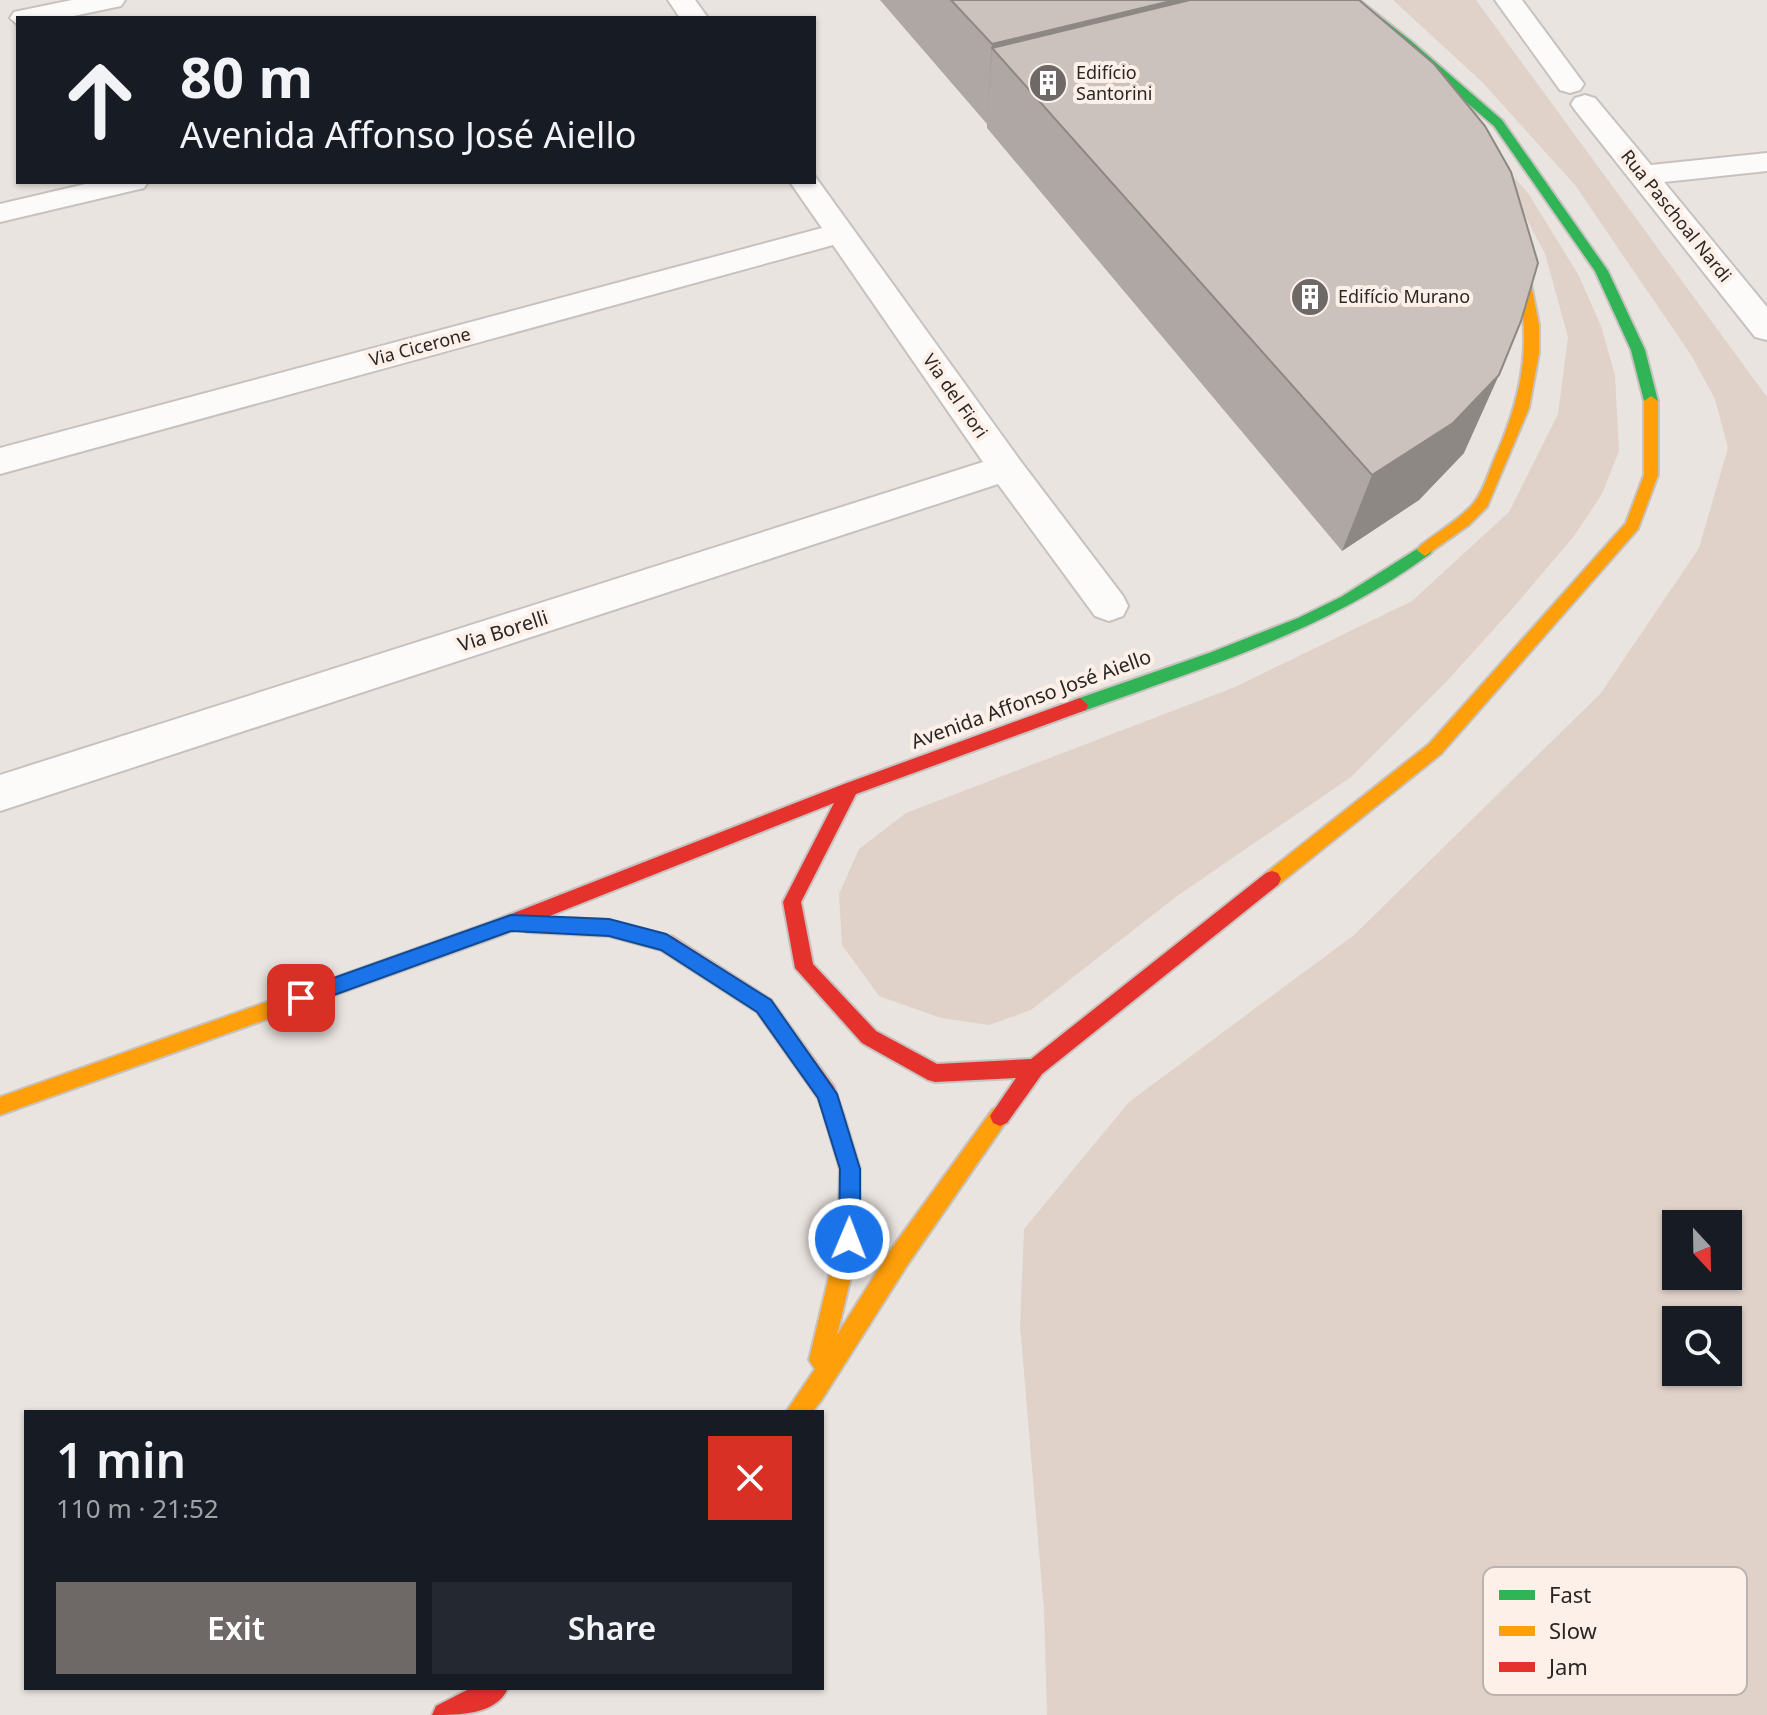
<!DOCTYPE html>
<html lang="en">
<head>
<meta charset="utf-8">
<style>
  body { margin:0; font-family:"Noto Sans",sans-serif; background:#242831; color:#f1f3f6; height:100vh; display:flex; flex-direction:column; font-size:30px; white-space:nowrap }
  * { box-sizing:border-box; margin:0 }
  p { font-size:26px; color:#9ea1a6 }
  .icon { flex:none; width:44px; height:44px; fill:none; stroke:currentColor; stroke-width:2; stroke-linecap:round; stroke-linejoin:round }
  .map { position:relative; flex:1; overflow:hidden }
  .panel { position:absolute; left:24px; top:1410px; width:800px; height:280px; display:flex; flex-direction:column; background:#171b24; border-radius:0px; box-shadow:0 2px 6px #0004 }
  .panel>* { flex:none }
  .hud { position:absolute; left:16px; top:16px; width:800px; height:168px; border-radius:0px; box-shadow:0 2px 6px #0004; background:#171b24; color:#f1f3f6; overflow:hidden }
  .needle { width:52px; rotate:158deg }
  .fabs { position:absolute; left:1662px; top:1210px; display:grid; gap:16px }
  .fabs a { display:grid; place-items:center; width:80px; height:80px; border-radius:0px; background:#171b24; box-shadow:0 2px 6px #0004; font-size:40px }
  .pin { position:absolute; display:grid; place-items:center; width:68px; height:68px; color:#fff; margin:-34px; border-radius:16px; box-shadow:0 4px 12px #0006 }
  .me { position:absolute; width:88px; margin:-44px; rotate:1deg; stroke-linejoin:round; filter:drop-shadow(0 0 6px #0008) }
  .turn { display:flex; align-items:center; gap:28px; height:168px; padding:0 32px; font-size:36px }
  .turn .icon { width:104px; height:104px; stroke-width:2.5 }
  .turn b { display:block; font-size:56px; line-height:68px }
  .round { display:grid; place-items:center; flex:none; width:84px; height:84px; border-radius:0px; background:#242831 }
  .summary { display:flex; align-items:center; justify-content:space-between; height:136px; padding:0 32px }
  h1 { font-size:48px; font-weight:600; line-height:60px }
  .button { display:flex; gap:16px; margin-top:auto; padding:16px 32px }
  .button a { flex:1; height:92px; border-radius:0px; background:#6e6866; color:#fff; font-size:32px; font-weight:600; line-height:92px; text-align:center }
  .button a+a { background:#242831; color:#f1f3f6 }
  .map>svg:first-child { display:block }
  .green { fill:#e0d2c9; fill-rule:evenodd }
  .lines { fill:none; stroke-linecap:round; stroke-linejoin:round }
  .street-casing { stroke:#c7c2bf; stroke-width:4 }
  .fast-casing { stroke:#c7c2bf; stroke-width:4 }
  .slow-casing { stroke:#c7c2bf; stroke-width:4 }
  .jam-casing { stroke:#c7c2bf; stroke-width:4 }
  .street { fill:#fcfbfa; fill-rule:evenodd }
  .fast { fill:#30b455; fill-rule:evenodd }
  .slow { fill:#ff9f0a; fill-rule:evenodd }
  .jam { fill:#e5322d; fill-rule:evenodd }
  .wall { fill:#afa7a3 }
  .shaded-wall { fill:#8e8884 }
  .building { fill:#cbc2bd; stroke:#8e8884; stroke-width:2 }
  .route { fill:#1a73e8; stroke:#114b97; stroke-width:2 }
  .labels { text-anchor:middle; stroke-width:8; stroke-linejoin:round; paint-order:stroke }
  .far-poi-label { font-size:18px; fill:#2b2624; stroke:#fcf0e9; text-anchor:start }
  .far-street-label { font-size:18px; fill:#2b2624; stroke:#fcf0e9 }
  .street-label { font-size:20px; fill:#2b2624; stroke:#fcf0e9 }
  .key { fill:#fcf0e9; stroke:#bdb3ae; stroke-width:2 }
  .key-label { font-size:22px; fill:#2b2624 }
</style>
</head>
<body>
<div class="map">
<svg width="1767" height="1715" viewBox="0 0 1767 1715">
  <rect width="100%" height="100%" fill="#eae4e0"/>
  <g class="green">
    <path d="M 1393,0 L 1476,0 L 1767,397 L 1767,1715 L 1047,1715 L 1044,1611 L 1020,1325 L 1024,1229 L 1129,1102 L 1354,935 L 1601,693 L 1699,548 L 1728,448 L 1715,399 L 1691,355 L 1575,185 L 1482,82 ZM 1676,1224 L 1728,1224 L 1728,1276 L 1676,1276 ZM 1728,1320 L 1728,1372 L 1676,1372 L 1676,1320 Z"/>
    <path d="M 1467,123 L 1528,193 L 1578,274 L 1601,326 L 1615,375 L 1619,451 L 1602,494 L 1574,536 L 1513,608 L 1446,682 L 1351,777 L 1177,896 L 1031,1010 L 989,1025 L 941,1018 L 879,996 L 842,945 L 839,894 L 859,849 L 906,813 L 1235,687 L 1412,601 L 1509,512 L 1558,414 L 1568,337 L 1545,254 L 1525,216 L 1457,132 Z"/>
  </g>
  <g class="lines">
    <defs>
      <g id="street">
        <path d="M 72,0 L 125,0 L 121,6 L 64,18 L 18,18 L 18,25 L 10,18 L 14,12 Z"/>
        <path d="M 668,0 L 695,0 L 708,18 L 680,18 Z"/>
        <path d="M 1495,0 L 1522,0 L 1584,84 L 1580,90 L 1570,93 L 1560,90 Z"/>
        <path d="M 1585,95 L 1595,98 L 1651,165 L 1767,153 L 1767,171 L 1664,182 L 1767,307 L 1767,340 L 1755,337 L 1575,110 L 1571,104 L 1575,98 Z"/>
        <path d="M 814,175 L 1019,459 L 1123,596 L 1128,606 L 1123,616 L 1109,621 L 1095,616 L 998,484 L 0,811 L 0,775 L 983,462 L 833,245 L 0,474 L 0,448 L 822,228 L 790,182 L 814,182 Z"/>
        <path d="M 94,182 L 148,182 L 144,188 L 0,222 L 0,204 Z"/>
      </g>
      <g id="fast">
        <path d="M 1347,0 L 1359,0 L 1411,41 L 1502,120 L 1608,271 L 1645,350 L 1658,401 L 1656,404 L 1646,404 L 1644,401 L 1631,350 L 1595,271 L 1494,126 Z"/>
        <path d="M 1425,544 L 1433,550 L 1430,554 C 1325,631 1208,666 1086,710 L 1080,712 L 1072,705 L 1074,700 L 1209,653 L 1298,618 L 1341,597 Z"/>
      </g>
      <g id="slow">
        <path d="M 1510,236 L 1516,240 L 1528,269 L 1539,325 L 1539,353 L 1529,408 L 1487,507 L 1469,525 L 1425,556 L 1417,550 L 1420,546 C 1437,532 1458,521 1473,504 C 1483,492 1488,475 1494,460 C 1529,382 1535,320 1504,240 Z"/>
        <path d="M 1651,396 L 1658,401 L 1658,475 L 1638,529 L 1441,754 L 1278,885 L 1272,887 L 1266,885 L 1263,879 L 1266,873 L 1429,744 L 1626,523 L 1644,475 L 1644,401 Z"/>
        <path d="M 500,919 L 507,921 L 509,927 L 507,933 L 0,1115 L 0,1097 Z"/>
        <path d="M 834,1106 L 841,1109 L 844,1116 L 860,1169 L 860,1239 L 837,1335 L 892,1248 L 993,1109 L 1000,1106 L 1007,1109 L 1010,1116 L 908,1264 L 821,1401 L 812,1412 L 786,1412 L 815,1369 L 809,1360 L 838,1239 L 840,1169 L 824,1116 L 827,1109 Z"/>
      </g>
      <g id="jam">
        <path d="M 1080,698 L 1088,705 L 1086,710 L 856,794 L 801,902 L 813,964 L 876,1031 L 937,1064 L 1031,1059 L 1266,873 L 1272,871 L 1278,873 L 1281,879 L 1278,885 L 1042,1074 L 1007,1123 L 1000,1126 L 993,1123 L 990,1116 L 1016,1078 L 935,1082 L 928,1080 L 862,1043 L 795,968 L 783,902 L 834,803 L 547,917 L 609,920 L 673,937 L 771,1000 L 834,1087 L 844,1116 L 841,1123 L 834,1126 L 827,1123 L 818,1098 L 757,1012 L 661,950 L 609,936 L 527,932 L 519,928 L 500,935 L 493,933 L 491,927 L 493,921 L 844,784 Z"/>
        <path d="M 471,1688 L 508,1688 C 497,1715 458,1715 432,1715 L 436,1706 Z"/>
      </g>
    </defs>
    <use href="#street" class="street-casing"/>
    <use href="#fast" class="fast-casing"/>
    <use href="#slow" class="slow-casing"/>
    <use href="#jam" class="jam-casing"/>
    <use href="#street" class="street"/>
    <use href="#fast" class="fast"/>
    <use href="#slow" class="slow"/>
    <use href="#jam" class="jam"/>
  </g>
  <path class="wall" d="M 880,0 L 1359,0 L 1464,453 L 1419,500 L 1342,551 L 987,128 L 987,124 Z"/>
  <g class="shaded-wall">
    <path d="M 1175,0 L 1314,0 L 992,48 L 987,124 L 992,44 Z"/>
    <path d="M 1499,375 L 1464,453 L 1419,500 L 1342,551 L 1372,475 Z"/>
  </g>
  <g class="building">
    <path d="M 951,0 L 1175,0 L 992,44 Z"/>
    <path d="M 1190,0 L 1359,0 L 1434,64 L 1485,126 L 1511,172 L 1538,263 L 1521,321 L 1499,375 L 1453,423 L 1372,475 L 992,48 Z"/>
  </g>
  <path class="route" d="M 511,915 L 609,919 L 666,934 L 771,1000 L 837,1094 L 860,1169 L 860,1239 L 857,1247 L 849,1250 L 842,1247 L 839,1239 L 840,1169 L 818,1098 L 757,1012 L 661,950 L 609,936 L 511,931 L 301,1007 L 294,1005 L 291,998 L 294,992 Z"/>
  <defs>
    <symbol id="building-disc" viewBox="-11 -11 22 22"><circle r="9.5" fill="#6e6866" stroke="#fcf0e9"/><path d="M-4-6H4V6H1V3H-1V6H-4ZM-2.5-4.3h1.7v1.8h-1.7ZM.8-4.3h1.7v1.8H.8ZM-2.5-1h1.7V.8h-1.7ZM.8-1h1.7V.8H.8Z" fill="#fff"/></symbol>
  </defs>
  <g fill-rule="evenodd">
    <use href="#building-disc" x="1026" y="61" width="44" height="44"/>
    <use href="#building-disc" x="1288" y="275" width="44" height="44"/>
  </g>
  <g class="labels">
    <g class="far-poi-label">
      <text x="1076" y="79">Edifício<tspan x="1076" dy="21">Santorini</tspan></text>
      <text x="1338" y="303">Edifício Murano</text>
    </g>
    <g class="far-street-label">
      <text transform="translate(1676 216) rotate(51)" y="6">Rua Paschoal Nardi</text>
      <text transform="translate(420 347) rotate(-15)" y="6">Via Cicerone</text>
      <text transform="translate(955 396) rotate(55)" y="6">Via del Fiori</text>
    </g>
    <g class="street-label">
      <text transform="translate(503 631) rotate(-18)" y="7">Via Borelli</text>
      <text transform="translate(1031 699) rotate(-20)" y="7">Avenida Affonso José Aiello</text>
    </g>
  </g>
  <rect x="1483" y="1567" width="264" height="128" rx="12" class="key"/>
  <rect x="1499" y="1590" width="36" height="10" fill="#30b455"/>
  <rect x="1499" y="1626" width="36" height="10" fill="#ff9f0a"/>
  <rect x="1499" y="1662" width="36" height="10" fill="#e5322d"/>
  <g class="key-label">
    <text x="1549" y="1603">Fast</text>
    <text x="1549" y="1639">Slow</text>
    <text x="1549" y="1675">Jam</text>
  </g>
</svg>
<div class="fabs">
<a><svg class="needle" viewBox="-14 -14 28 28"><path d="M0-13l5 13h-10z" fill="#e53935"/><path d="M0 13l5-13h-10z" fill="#9ea1a6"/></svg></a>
<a><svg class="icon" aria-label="search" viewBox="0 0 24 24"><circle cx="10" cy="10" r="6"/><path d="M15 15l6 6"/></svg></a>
</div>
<div class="pin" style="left:301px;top:998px;background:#d93025"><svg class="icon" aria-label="arrive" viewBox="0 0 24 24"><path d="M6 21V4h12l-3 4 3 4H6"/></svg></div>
<svg class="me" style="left:849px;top:1239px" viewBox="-20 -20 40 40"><circle r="17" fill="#1a73e8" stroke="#fff" stroke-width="3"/><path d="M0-11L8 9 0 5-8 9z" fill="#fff"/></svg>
<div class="hud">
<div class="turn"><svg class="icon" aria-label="ahead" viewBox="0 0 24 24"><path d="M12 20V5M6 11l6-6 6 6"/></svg><div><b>80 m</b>Avenida Affonso José Aiello</div></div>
</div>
<section class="panel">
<div class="summary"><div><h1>1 min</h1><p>110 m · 21:52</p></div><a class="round" style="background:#d93025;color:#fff"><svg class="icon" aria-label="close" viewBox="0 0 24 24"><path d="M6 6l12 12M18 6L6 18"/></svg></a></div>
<div class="button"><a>Exit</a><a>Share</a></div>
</section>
</div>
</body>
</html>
